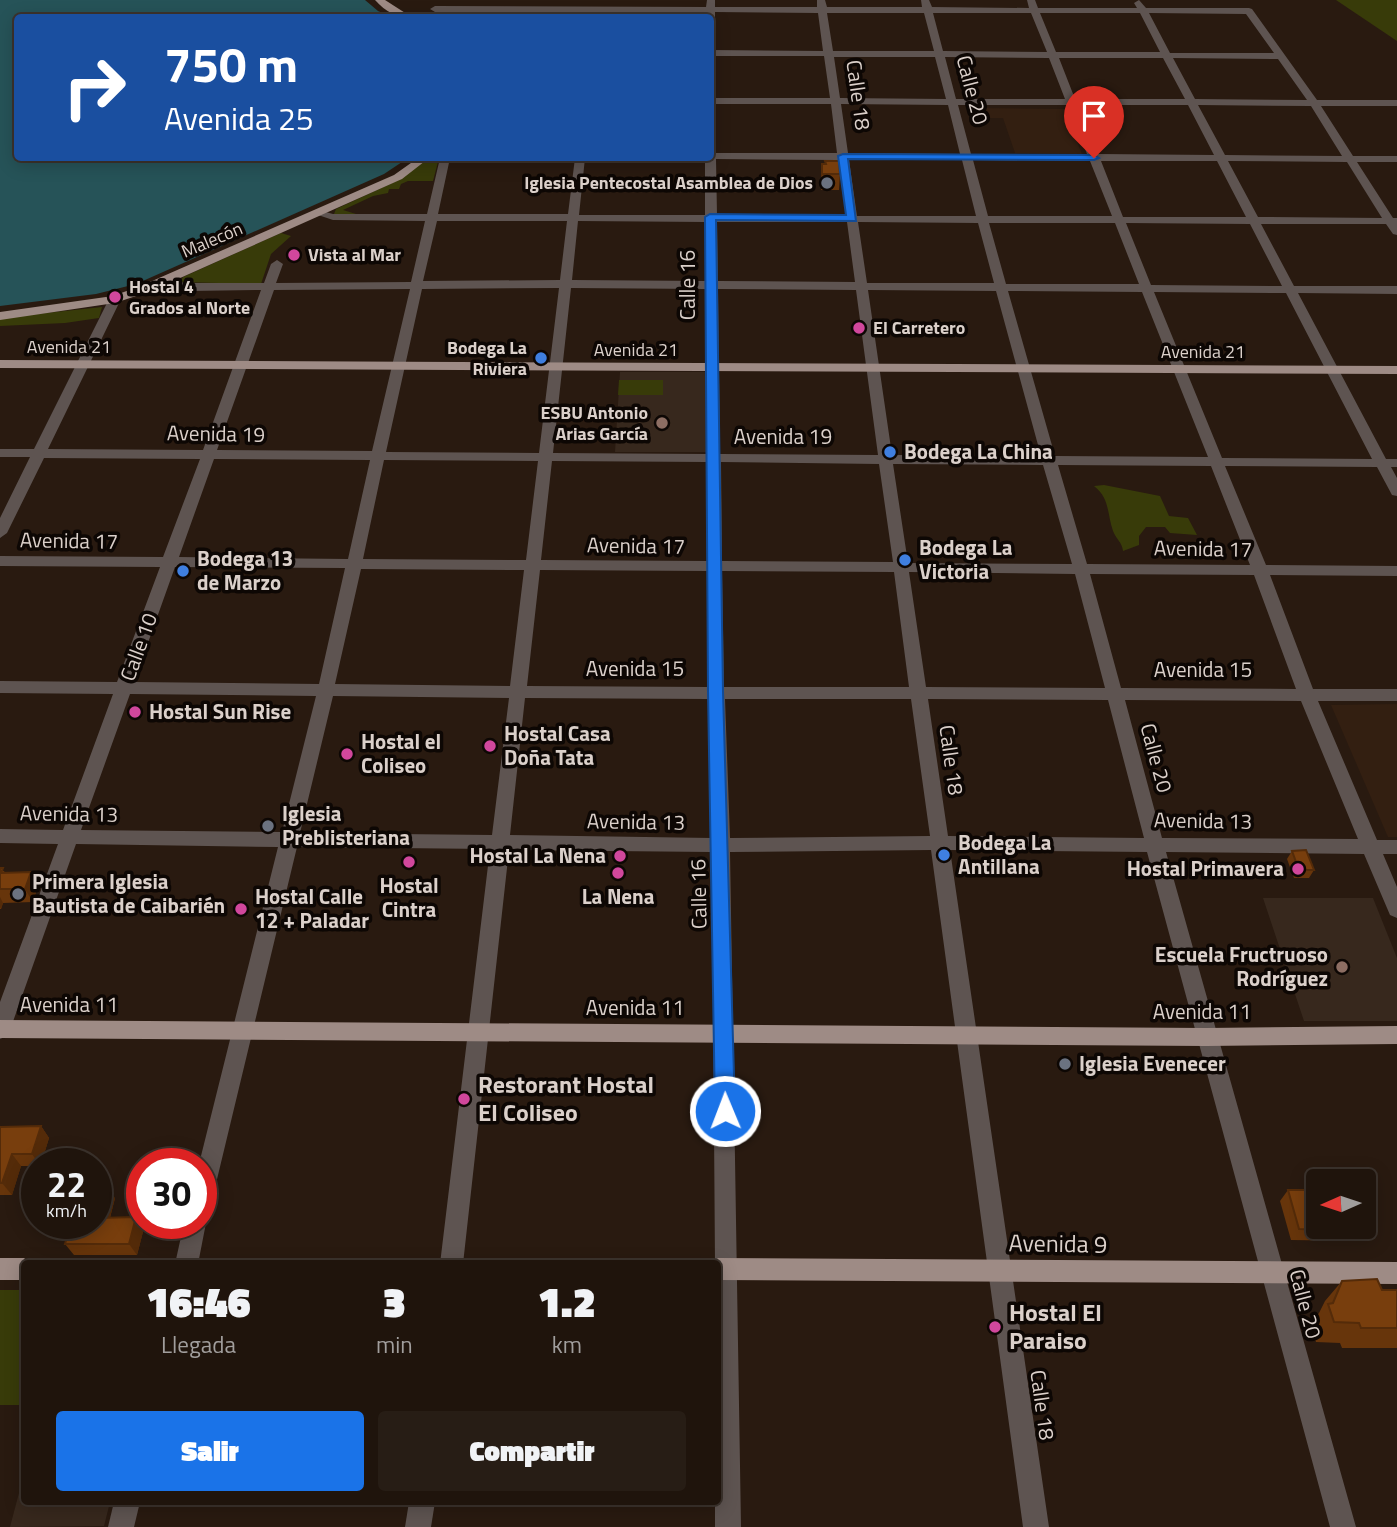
<!DOCTYPE html>
<html lang="es">
<head>
<meta charset="utf-8">
<style>
  body { margin:0; font-family:"Titillium Web",sans-serif; background:#271d15; color:#f1f3f6; height:100vh; display:flex; flex-direction:column; font-size:26px; white-space:nowrap }
  * { box-sizing:border-box; margin:0 }
  p { font-size:23px; color:#a19e9d }
  .icon { flex:none; width:38px; height:38px; fill:none; stroke:currentColor; stroke-width:2; stroke-linecap:round; stroke-linejoin:round }
  .map { position:relative; flex:1; overflow:hidden }
  .side { position:absolute; left:21px; top:1260px; width:700px; height:245px; display:flex; flex-direction:column; background:#1f140c; border-radius:7px; box-shadow:0 4px 18px #0003,0 0 0 2px #3c332d }
  .side>* { flex:none }
  .banner { position:absolute; left:14px; top:14px; width:700px; height:147px; border-radius:7px; box-shadow:0 4px 18px #0003,0 0 0 2px #3c332d; background:#1a4fa0; color:#fff; overflow:hidden }
  .needle { width:46px; rotate:267deg }
  .controls { position:absolute; left:1306px; top:1169px; display:grid; gap:14px }
  .controls a { display:grid; place-items:center; width:70px; height:70px; border-radius:7px; background:#1f140c; box-shadow:0 4px 18px #0003,0 0 0 2px #3c332d; font-size:35px }
  .speed { position:absolute; left:21px; top:1148px; display:flex; gap:14px; font-size:35px; font-weight:700; text-align:center }
  .speed>* { display:grid; place-content:center; width:91px; height:91px; border-radius:50%; background:#1f140c; box-shadow:0 4px 18px #0003,0 0 0 2px #3c332d; line-height:1 }
  .speed small { font-size:18px; font-weight:400 }
  .speed .limit { border:10px solid #d22; background:#fff; color:#111 }
  .pin { position:absolute; display:grid; place-items:center; width:60px; height:60px; color:#fff; margin:-72px -30px; border-radius:50% 50% 50% 0; rotate:-45deg; box-shadow:0 0 7px #0007 }
  .pin .icon { rotate:45deg }
  .me { position:absolute; width:77px; margin:-38px; rotate:359deg; stroke-linejoin:round; filter:drop-shadow(0 0 5px #0008) }
  .turn { display:flex; align-items:center; gap:24px; height:147px; padding:0 35px; font-size:32px }
  .turn .icon { width:91px; height:91px; stroke-width:2.5 }
  .turn b { display:block; font-size:49px; line-height:60px }
  .eta { display:flex; justify-content:space-evenly; align-items:center; height:119px; text-align:center }
  .eta b { font-size:42px; font-weight:800; line-height:49px }
  .primary-button { display:flex; gap:14px; margin-top:auto; padding:14px 35px }
  .primary-button a { flex:1; height:80px; border-radius:7px; background:#1a73e8; color:#fff; font-size:28px; font-weight:800; line-height:80px; text-align:center }
  .primary-button a+a { background:#271d15; color:#f1f3f6 }
  .map>svg:first-child { display:block }
  .built { fill:#331f11 }
  .education { fill:#37281d }
  .green { fill:#383b09 }
  .water { fill:#265358 }
  .lines { fill:none; stroke-linecap:round; stroke-linejoin:round }
  .minor { fill:#5e5451; fill-rule:evenodd }
  .major { fill:#9e8b85; fill-rule:evenodd }
  .wall { fill:#67350b }
  .shaded-wall { fill:#542b09 }
  .building { fill:#783e0d; stroke:#542b09; stroke-width:2 }
  .route { fill:#1a73e8; stroke:#114b97; stroke-width:2 }
  .worship-dot { fill:#6b7280; stroke:#0d0704; stroke-width:2.5 }
  .hotel-dot { fill:#d1479c; stroke:#0d0704; stroke-width:2.5 }
  .shop-dot { fill:#3f7fe0; stroke:#0d0704; stroke-width:2.5 }
  .education-dot { fill:#8d6e63; stroke:#0d0704; stroke-width:2.5 }
  .labels { text-anchor:middle; stroke-width:7; stroke-linejoin:round; paint-order:stroke }
  .far-poi-label { font-size:18px; font-weight:bold; fill:#dbd0ca; stroke:#0d0704; text-anchor:end }
  .far-street-label { font-size:18px; fill:#dbd0ca; stroke:#0d0704 }
  .street-label { font-size:21px; fill:#dbd0ca; stroke:#0d0704 }
  .poi-label { font-size:21px; font-weight:bold; fill:#dbd0ca; stroke:#0d0704; text-anchor:start }
  .near-poi-label { font-size:24px; font-weight:bold; fill:#dbd0ca; stroke:#0d0704; text-anchor:start }
  .near-street-label { font-size:24px; fill:#dbd0ca; stroke:#0d0704 }
</style>
</head>
<body>
<div class="map">
<svg width="1397" height="1527" viewBox="0 0 1397 1527">
  <rect width="100%" height="100%" fill="#291a10"/>
  <g class="built">
    <path d="M 970,108 L 1064,109 L 1082,154 L 1015,153 L 1003,118 L 973,118 Z"/>
    <path d="M 1397,704 L 1397,837 L 1388,837 L 1331,705 Z"/>
  </g>
  <g class="education">
    <path d="M 620,372 L 707,372 L 708,452 L 615,452 Z"/>
    <path d="M 1263,898 L 1373,898 L 1397,958 L 1397,1021 L 1304,1021 Z"/>
    <path d="M 24,1474 L 24,1502 L 110,1502 L 104,1526 L 10,1527 Z"/>
  </g>
  <g class="green">
    <path d="M 1336,0 L 1397,0 L 1397,41 Z"/>
    <path d="M 429,158 L 439,158 L 433,181 L 408,181 L 401,184 L 399,189 L 389,189 L 388,193 L 373,196 L 343,210 L 356,214 L 353,216 L 334,214 L 336,209 L 399,180 Z"/>
    <path d="M 281,233 L 291,236 L 271,254 L 261,284 L 180,282 L 183,277 Z"/>
    <path d="M 102,307 L 99,318 L 65,323 L 0,326 L 0,318 Z"/>
    <path d="M 619,380 L 663,380 L 663,395 L 618,395 Z"/>
    <path d="M 1104,485 L 1160,496 L 1169,516 L 1188,518 L 1197,535 L 1170,533 L 1165,527 L 1146,527 L 1139,536 L 1139,545 L 1123,551 C 1122,542 1116,539 1113,531 C 1107,514 1110,498 1094,486 Z"/>
    <rect x="0" y="1290" width="24" height="115"/>
  </g>
  <path class="water" d="M 0,0 L 365,0 L 378,11 L 392,17 L 18,18 L 18,158 L 408,158 L 384,174 L 136,284 L 96,294 L 0,306 Z"/>
  <g class="lines">
    <g class="minor">
      <path d="M 707,0 L 715,0 L 715,7 L 817,7 L 817,0 L 825,0 L 827,7 L 922,7 L 921,0 L 929,0 L 932,7 L 1029,8 L 1027,0 L 1035,0 L 1038,8 L 1137,8 L 1134,3 L 1139,0 L 1146,8 L 1249,8 L 1252,9 L 1317,100 L 1397,100 L 1397,106 L 1321,106 L 1353,156 L 1397,156 L 1397,162 L 1357,162 L 1393,218 L 1397,218 L 1397,235 L 1393,234 L 1386,224 L 1261,224 L 1294,286 L 1397,286 L 1397,294 L 1298,293 L 1386,459 L 1397,459 L 1397,467 L 1391,467 L 1397,478 L 1397,496 L 1392,495 L 1377,467 L 1225,466 L 1266,565 L 1397,566 L 1397,576 L 1270,575 L 1313,689 L 1397,689 L 1397,701 L 1318,701 L 1377,840 L 1397,840 L 1397,854 L 1383,854 L 1397,887 L 1397,918 L 1390,915 L 1364,854 L 1166,852 L 1356,1527 L 1330,1527 L 1147,852 L 950,850 L 1049,1527 L 1023,1527 L 931,850 L 730,852 L 741,1527 L 715,1527 L 715,1502 L 718,1502 L 718,1264 L 715,1264 L 712,852 L 509,850 L 463,1264 L 440,1264 L 490,849 L 297,847 L 212,1200 L 209,1208 L 201,1211 L 201,1164 L 199,1164 L 278,847 L 76,844 L 10,1030 L 7,1036 L 0,1039 L 0,1002 L 58,844 L 0,843 L 0,829 L 63,830 L 113,694 L 0,693 L 0,681 L 117,682 L 160,567 L 0,566 L 0,556 L 163,557 L 200,459 L 44,458 L 7,533 L 0,538 L 0,518 L 30,457 L 0,457 L 0,449 L 34,449 L 109,299 L 115,295 L 121,299 L 48,449 L 203,450 L 261,290 L 189,291 L 154,286 L 154,280 L 189,283 L 264,283 L 271,264 L 277,260 L 283,264 L 276,283 L 411,282 L 425,221 L 333,220 L 312,213 L 318,210 L 333,214 L 427,214 L 440,158 L 450,158 L 438,214 L 568,214 L 575,158 L 585,158 L 579,215 L 705,215 L 705,158 L 710,158 L 710,132 L 715,135 L 716,153 L 837,153 L 831,104 L 710,104 L 710,98 L 830,98 L 824,56 L 710,56 L 710,50 L 823,51 L 818,13 L 715,12 L 715,39 L 710,42 L 710,18 L 706,18 L 706,12 L 435,12 L 430,9 L 435,6 L 706,7 ZM 827,13 L 924,13 L 934,51 L 833,51 ZM 933,13 L 1031,13 L 1047,52 L 943,51 ZM 1040,13 L 1140,13 L 1160,52 L 1056,52 ZM 1149,13 L 1246,14 L 1274,53 L 1170,53 ZM 834,57 L 935,57 L 946,99 L 840,98 ZM 945,57 L 1049,58 L 1065,99 L 956,99 ZM 1059,58 L 1163,58 L 1185,99 L 1075,99 ZM 1173,58 L 1278,59 L 1307,100 L 1195,99 ZM 841,104 L 948,105 L 960,154 L 848,153 ZM 958,105 L 1068,105 L 1087,154 L 971,154 ZM 1078,105 L 1188,105 L 1214,155 L 1098,154 ZM 1198,105 L 1311,106 L 1342,156 L 1225,155 ZM 716,159 L 838,160 L 846,216 L 717,215 ZM 849,160 L 962,160 L 976,216 L 857,216 ZM 973,160 L 1090,161 L 1112,216 L 988,216 ZM 1101,161 L 1217,161 L 1246,217 L 1123,217 ZM 1228,161 L 1347,162 L 1382,218 L 1258,217 ZM 437,221 L 567,221 L 560,280 L 423,281 ZM 578,221 L 705,222 L 706,281 L 572,280 ZM 717,222 L 847,222 L 855,282 L 718,281 ZM 858,222 L 978,223 L 994,283 L 867,283 ZM 989,223 L 1115,223 L 1139,284 L 1006,284 ZM 1126,223 L 1250,224 L 1282,286 L 1151,285 ZM 559,288 L 539,453 L 386,452 L 422,289 ZM 571,288 L 706,289 L 706,454 L 553,453 ZM 410,289 L 372,451 L 217,450 L 274,290 ZM 718,289 L 856,290 L 878,455 L 720,454 ZM 868,290 L 996,291 L 1041,456 L 892,455 ZM 1008,291 L 1142,292 L 1208,457 L 1055,456 ZM 1154,292 L 1286,293 L 1372,459 L 1222,458 ZM 214,459 L 370,460 L 348,559 L 179,557 ZM 384,460 L 538,461 L 526,560 L 363,559 ZM 552,461 L 706,462 L 707,561 L 541,560 ZM 721,462 L 879,464 L 893,562 L 722,561 ZM 893,464 L 1043,465 L 1072,564 L 908,563 ZM 1058,465 L 1211,466 L 1250,565 L 1087,564 ZM 175,567 L 345,568 L 319,684 L 134,682 ZM 361,569 L 524,570 L 510,686 L 335,684 ZM 540,570 L 707,571 L 708,687 L 527,686 ZM 722,571 L 894,572 L 909,687 L 724,687 ZM 909,572 L 1075,574 L 1105,688 L 926,687 ZM 1090,574 L 1254,575 L 1296,689 L 1121,688 ZM 130,694 L 316,696 L 282,832 L 81,830 ZM 333,696 L 509,698 L 492,835 L 300,833 ZM 525,698 L 708,699 L 712,838 L 510,835 ZM 725,699 L 911,699 L 930,836 L 730,838 ZM 928,699 L 1108,700 L 1144,838 L 948,836 ZM 1125,700 L 1301,701 L 1358,839 L 1162,838 Z"/>
      <path d="M 201,1215 L 206,1223 L 198,1264 L 175,1264 L 184,1223 L 201,1223 Z"/>
      <path d="M 114,1502 L 140,1502 L 134,1527 L 108,1527 Z"/>
      <path d="M 409,1502 L 435,1502 L 431,1527 L 405,1527 Z"/>
    </g>
    <g class="major">
      <path d="M 375,0 L 385,0 L 413,18 C 397,18 386,12 375,0 Z"/>
      <path d="M 418,158 L 429,158 L 402,179 L 151,291 L 115,303 L 0,320 L 0,312 L 113,296 L 143,285 L 394,175 Z"/>
      <path d="M 0,360 L 1397,366 L 1397,374 L 0,368 Z"/>
      <path d="M 0,1020 L 1206,1028 L 1397,1026 L 1397,1044 L 1206,1046 L 0,1038 Z"/>
      <path d="M 0,1258 L 24,1258 L 33,1264 L 24,1264 L 24,1280 L 0,1280 Z"/>
      <path d="M 718,1258 L 1397,1262 L 1397,1284 L 718,1280 L 718,1264 L 709,1264 Z"/>
    </g>
  </g>
  <g class="wall">
    <path d="M 822,164 L 840,174 L 839,190 L 821,190 L 821,180 Z"/>
    <path d="M 1292,851 L 1314,870 L 1309,878 L 1294,878 L 1287,859 Z"/>
    <path d="M 0,868 L 6,873 L 38,885 L 33,902 L 3,903 L 1,909 L 0,909 Z"/>
    <path d="M 41,1126 L 49,1138 L 41,1164 L 37,1164 L 37,1166 L 21,1166 L 12,1195 L 0,1195 L 0,1127 Z"/>
    <path d="M 1288,1190 L 1367,1230 L 1358,1241 L 1291,1240 L 1280,1201 Z"/>
    <path d="M 115,1198 L 110,1218 L 144,1228 L 137,1255 L 74,1255 L 65,1244 Z"/>
    <path d="M 1342,1281 L 1382,1290 L 1397,1290 L 1397,1348 L 1342,1348 L 1340,1343 L 1316,1342 L 1310,1324 L 1319,1313 L 1325,1301 Z"/>
  </g>
  <g class="shaded-wall">
    <path d="M 31,872 L 38,885 L 33,902 L 25,889 Z"/>
    <path d="M 0,897 L 3,903 L 1,909 L 0,907 Z"/>
    <path d="M 41,1126 L 49,1138 L 41,1164 L 39,1164 L 32,1154 Z"/>
    <path d="M 12,1154 L 21,1166 L 12,1195 L 2,1183 Z"/>
    <path d="M 107,1187 L 115,1198 L 107,1229 L 98,1218 Z"/>
    <path d="M 136,1217 L 144,1228 L 137,1255 L 129,1244 Z"/>
  </g>
  <g class="building">
    <path d="M 825,161 L 839,161 L 840,174 L 822,174 L 822,164 L 826,164 Z"/>
    <path d="M 1306,850 L 1314,870 L 1299,870 L 1292,851 Z"/>
    <path d="M 0,868 L 3,868 L 1,873 L 31,872 L 25,889 L 0,889 Z"/>
    <path d="M 41,1126 L 32,1154 L 12,1154 L 2,1183 L 0,1183 L 0,1127 Z"/>
    <path d="M 96,1187 L 107,1187 L 98,1218 L 136,1217 L 129,1244 L 65,1244 L 71,1223 L 96,1223 Z"/>
    <path d="M 1288,1190 L 1318,1190 L 1318,1227 L 1363,1227 L 1363,1217 L 1367,1230 L 1299,1229 Z"/>
    <path d="M 1377,1279 L 1382,1290 L 1397,1290 L 1397,1328 L 1361,1328 L 1359,1323 L 1334,1322 L 1328,1304 L 1333,1303 L 1342,1281 Z"/>
  </g>
  <path class="route" d="M 843,154 L 1094,155 L 1099,158 L 1094,160 L 848,159 L 856,221 L 716,220 L 723,691 L 735,1111 L 732,1117 L 725,1120 L 718,1117 L 715,1111 L 708,691 L 705,217 L 710,214 L 846,215 L 838,156 Z"/>
  <g class="worship-dot">
    <circle cx="827" cy="183" r="7"/>
    <circle cx="268" cy="826" r="7"/>
    <circle cx="18" cy="894" r="7"/>
    <circle cx="1065" cy="1064" r="7"/>
  </g>
  <g class="hotel-dot">
    <circle cx="294" cy="255" r="7"/>
    <circle cx="115" cy="297" r="7"/>
    <circle cx="859" cy="328" r="7"/>
    <circle cx="135" cy="712" r="7"/>
    <circle cx="490" cy="746" r="7"/>
    <circle cx="347" cy="754" r="7"/>
    <circle cx="620" cy="856" r="7"/>
    <circle cx="409" cy="862" r="7"/>
    <circle cx="1298" cy="869" r="7"/>
    <circle cx="618" cy="873" r="7"/>
    <circle cx="241" cy="909" r="7"/>
    <circle cx="464" cy="1099" r="7"/>
    <circle cx="995" cy="1327" r="7"/>
  </g>
  <g class="shop-dot">
    <circle cx="541" cy="358" r="7"/>
    <circle cx="890" cy="452" r="7"/>
    <circle cx="905" cy="560" r="7"/>
    <circle cx="183" cy="571" r="7"/>
    <circle cx="944" cy="855" r="7"/>
  </g>
  <g class="education-dot">
    <circle cx="662" cy="423" r="7"/>
    <circle cx="1342" cy="967" r="7"/>
  </g>
  <g class="labels">
    <g class="far-poi-label">
      <text x="813" y="189">Iglesia Pentecostal Asamblea de Dios</text>
      <text x="308" y="261" text-anchor="start">Vista al Mar</text>
      <text x="129" y="293" text-anchor="start">Hostal 4<tspan x="129" dy="21">Grados al Norte</tspan></text>
      <text x="873" y="334" text-anchor="start">El Carretero</text>
      <text x="527" y="354">Bodega La<tspan x="527" dy="21">Riviera</tspan></text>
      <text x="648" y="419">ESBU Antonio<tspan x="648" dy="21">Arias García</tspan></text>
    </g>
    <g class="far-street-label">
      <text transform="translate(212 240) rotate(-23)" y="6">Malecón</text>
      <text x="69" y="353">Avenida 21</text>
      <text x="636" y="356">Avenida 21</text>
      <text x="1203" y="358">Avenida 21</text>
    </g>
    <g class="street-label">
      <text transform="translate(972 90) rotate(75)" y="7">Calle 20</text>
      <text transform="translate(858 95) rotate(82)" y="7">Calle 18</text>
      <text transform="translate(688 285) rotate(-90)" y="7">Calle 16</text>
      <text transform="translate(216 434) rotate(1)" y="7">Avenida 19</text>
      <text x="783" y="444">Avenida 19</text>
      <text transform="translate(69 541) rotate(1)" y="7">Avenida 17</text>
      <text transform="translate(636 546) rotate(1)" y="7">Avenida 17</text>
      <text transform="translate(1203 549) rotate(1)" y="7">Avenida 17</text>
      <text transform="translate(139 647) rotate(-70)" y="7">Calle 10</text>
      <text x="635" y="676">Avenida 15</text>
      <text x="1203" y="677">Avenida 15</text>
      <text transform="translate(1156 758) rotate(75)" y="7">Calle 20</text>
      <text transform="translate(951 760) rotate(82)" y="7">Calle 18</text>
      <text transform="translate(69 814) rotate(1)" y="7">Avenida 13</text>
      <text transform="translate(1203 821) rotate(1)" y="7">Avenida 13</text>
      <text transform="translate(636 822) rotate(1)" y="7">Avenida 13</text>
      <text transform="translate(699 894) rotate(-91)" y="7">Calle 16</text>
      <text x="69" y="1012">Avenida 11</text>
      <text x="635" y="1015">Avenida 11</text>
      <text x="1202" y="1019">Avenida 11</text>
      <text transform="translate(1305 1304) rotate(75)" y="7">Calle 20</text>
      <text transform="translate(1042 1405) rotate(82)" y="7">Calle 18</text>
    </g>
    <g class="poi-label">
      <text x="904" y="459">Bodega La China</text>
      <text x="919" y="555">Bodega La<tspan x="919" dy="24">Victoria</tspan></text>
      <text x="197" y="566">Bodega 13<tspan x="197" dy="24">de Marzo</tspan></text>
      <text x="149" y="719">Hostal Sun Rise</text>
      <text x="504" y="741">Hostal Casa<tspan x="504" dy="24">Doña Tata</tspan></text>
      <text x="361" y="749">Hostal el<tspan x="361" dy="24">Coliseo</tspan></text>
      <text x="282" y="821">Iglesia<tspan x="282" dy="24">Preblisteriana</tspan></text>
      <text x="958" y="850">Bodega La<tspan x="958" dy="24">Antillana</tspan></text>
      <text x="606" y="863" text-anchor="end">Hostal La Nena</text>
      <text x="1284" y="876" text-anchor="end">Hostal Primavera</text>
      <text x="32" y="889">Primera Iglesia<tspan x="32" dy="24">Bautista de Caibarién</tspan></text>
      <text x="409" y="893" text-anchor="middle">Hostal<tspan x="409" dy="24">Cintra</tspan></text>
      <text x="255" y="904">Hostal Calle<tspan x="255" dy="24">12 + Paladar</tspan></text>
      <text x="618" y="904" text-anchor="middle">La Nena</text>
      <text x="1328" y="962" text-anchor="end">Escuela Fructruoso<tspan x="1328" dy="24">Rodríguez</tspan></text>
      <text x="1079" y="1071">Iglesia Evenecer</text>
    </g>
    <g class="near-poi-label">
      <text x="478" y="1093">Restorant Hostal<tspan x="478" dy="28">El Coliseo</tspan></text>
      <text x="1009" y="1321">Hostal El<tspan x="1009" dy="28">Paraiso</tspan></text>
    </g>
    <g class="near-street-label">
      <text transform="translate(1058 1244) rotate(1)" y="8">Avenida 9</text>
    </g>
  </g>
</svg>
<div class="controls">
<a><svg class="needle" viewBox="-14 -14 28 28"><path d="M0-13l5 13h-10z" fill="#e53935"/><path d="M0 13l5-13h-10z" fill="#a19e9d"/></svg></a>
</div>
<div class="speed"><div>22<small>km/h</small></div><div class="limit">30</div></div>
<div class="pin" style="left:1094px;top:158px;background:#d93025"><svg class="icon" aria-label="arrive" viewBox="0 0 24 24"><path d="M6 21V4h12l-3 4 3 4H6"/></svg></div>
<svg class="me" style="left:725px;top:1111px" viewBox="-20 -20 40 40"><circle r="17" fill="#1a73e8" stroke="#fff" stroke-width="3"/><path d="M0-11L8 9 0 5-8 9z" fill="#fff"/></svg>
<div class="banner">
<div class="turn"><svg class="icon" aria-label="right" viewBox="0 0 24 24"><path d="M7 20v-9h11M14 6l5 5-5 5"/></svg><div><b>750 m</b>Avenida 25</div></div>
</div>
<section class="side">
<div class="eta">
<div><b>16:46</b><p>Llegada</p></div>
<div><b>3</b><p>min</p></div>
<div><b>1.2</b><p>km</p></div>
</div>
<div class="primary-button"><a>Salir</a><a>Compartir</a></div>
</section>
</div>
</body>
</html>
